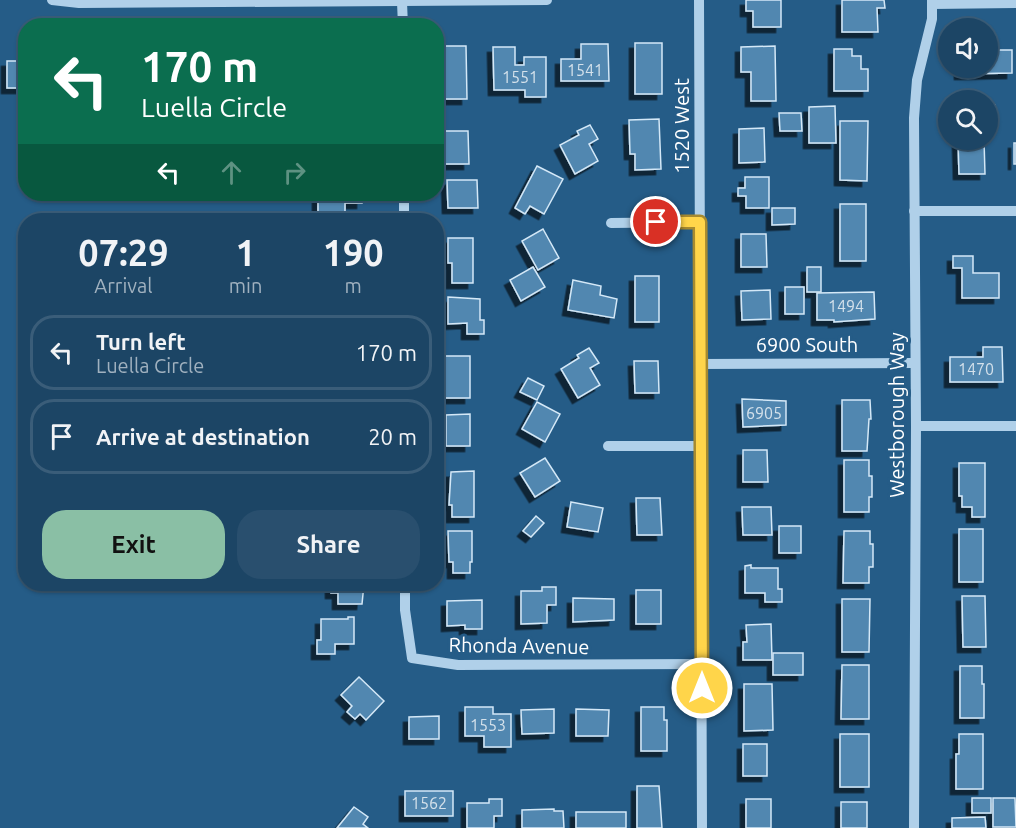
<!DOCTYPE html>
<html lang="en">
<head>
<meta charset="utf-8">
<style>
  body { margin:0; font-family:Ubuntu,sans-serif; background:#294f6e; color:#f1f3f6; height:100vh; display:flex; flex-direction:column; font-size:22px; white-space:nowrap }
  * { box-sizing:border-box; margin:0 }
  p { font-size:20px; color:#a0b1bf }
  .icon { flex:none; width:33px; height:33px; fill:none; stroke:currentColor; stroke-width:2; stroke-linecap:round; stroke-linejoin:round }
  .map { position:relative; flex:1; overflow:hidden }
  .panel { position:absolute; left:18px; top:213px; width:426px; height:378px; display:flex; flex-direction:column; background:#1c4565; border-radius:24px; box-shadow:0 2px 4px #0004,0 0 0 2px #3a5d79 }
  .panel>* { flex:none }
  .top-card { position:absolute; left:18px; top:18px; width:426px; height:183px; border-radius:24px; box-shadow:0 2px 4px #0004,0 0 0 2px #3a5d79; background:#0b6e4f; color:#fff; overflow:hidden }
  .controls { position:absolute; left:938px; top:18px; display:grid; gap:12px }
  .controls a { display:grid; place-items:center; width:60px; height:60px; border-radius:50%; background:#1c4565; box-shadow:0 2px 4px #0004,0 0 0 2px #3a5d79; font-size:30px }
  .pin { position:absolute; display:grid; place-items:center; width:51px; height:51px; color:#fff; margin:-26px; border:3px solid #fff; border-radius:50%; box-shadow:0 2px 6px #0007 }
  .me { position:absolute; width:66px; margin:-33px; rotate:0deg; stroke-linejoin:round; filter:drop-shadow(0 0 4px #0008) }
  .turn { display:flex; align-items:center; gap:21px; height:126px; padding:0 24px; font-size:27px }
  .turn .icon { width:78px; height:78px; stroke-width:2.5 }
  .turn b { display:block; font-size:42px; line-height:51px }
  .lanes { display:flex; align-items:center; height:57px; padding:0 24px; background:#0003; justify-content:center; gap:30px; direction:ltr }
  .lanes .off { opacity:.35 }
  .eta { display:flex; justify-content:space-evenly; align-items:center; height:102px; text-align:center }
  .eta b { font-size:36px; font-weight:700; line-height:42px }
  .button { display:flex; gap:12px; margin-top:auto; padding:12px 24px }
  .button a { flex:1; height:69px; border-radius:24px; background:#8abfa5; color:#111; font-size:24px; font-weight:700; line-height:69px; text-align:center }
  .button a+a { background:#294f6e; color:#f1f3f6 }
  ul { padding:0; list-style:none }
  li { display:flex; align-items:center; gap:18px; height:75px; margin:0 12px 9px; padding:0 12px; border:3px solid #3a5d79; border-radius:24px }
  li div { flex:1 }
  li b { display:block; font-size:22px }
  li em { font-style:normal }
  .map>svg:first-child { display:block }
  .building { fill:#5187b0; stroke:#d4e8f7; stroke-width:1.5; filter:url(#shadow) }
  .lines { fill:none; stroke-linecap:round; stroke-linejoin:round }
  .minor { stroke:#b0d0e9; stroke-width:10 }
  .route-casing { stroke:#a68a30; stroke-width:15 }
  .route { stroke:#ffd54a; stroke-width:10 }
  .labels { text-anchor:middle; stroke-width:6; stroke-linejoin:round; paint-order:stroke }
  .number-label { font-size:16px; fill:#d4e1eb }
  .street-label { font-size:20px; fill:#fff; stroke:#255c87 }
</style>
</head>
<body>
<div class="map">
<svg width="1016" height="828" viewBox="0 0 1016 828">
  <defs>
    <filter id="shadow"><feDropShadow dx="-5.5" dy="5.5" stdDeviation="0" flood-color="#0009"/></filter>
  </defs>
  <rect width="100%" height="100%" fill="#255c87"/>
  <g class="building">
    <path d="M 746,0 L 781,0 L 781,27 L 753,27 L 753,11 L 746,11 Z"/>
    <path d="M 842,0 L 884,0 L 885,8 L 877,8 L 878,32 L 842,32 Z"/>
    <rect x="635" y="43" width="27" height="51"/>
    <path d="M 581,44 L 608,44 L 609,81 L 561,81 L 561,59 L 581,59 Z"/>
    <path d="M 439,46 L 466,46 L 467,99 L 442,99 Z"/>
    <path d="M 775,46 L 776,101 L 751,101 L 751,72 L 741,72 L 741,47 Z"/>
    <path d="M 493,47 L 515,47 L 515,65 L 524,65 L 524,57 L 546,57 L 546,97 L 525,97 L 525,90 L 494,90 Z"/>
    <path d="M 834,49 L 852,49 L 852,56 L 861,56 L 861,69 L 868,69 L 868,91 L 834,91 Z"/>
    <path d="M 987,50 L 1012,50 L 1012,73 L 960,74 L 960,68 L 987,68 Z"/>
    <rect x="7" y="61" width="19" height="27"/>
    <rect x="987" y="105" width="8" height="26"/>
    <path d="M 835,106 L 836,143 L 809,143 L 809,107 Z"/>
    <path d="M 779,113 L 801,113 L 802,131 L 780,131 Z"/>
    <path d="M 659,119 L 661,169 L 635,170 L 635,154 L 630,154 L 629,120 Z"/>
    <path d="M 840,121 L 868,121 L 867,181 L 840,180 Z"/>
    <path d="M 590,125 L 598,139 L 589,144 L 598,161 L 575,174 L 560,145 L 579,135 L 577,131 Z"/>
    <path d="M 764,128 L 765,162 L 739,163 L 739,129 Z"/>
    <path d="M 444,131 L 468,131 L 469,164 L 444,164 Z"/>
    <path d="M 958,140 L 984,140 L 985,174 L 959,174 Z"/>
    <rect x="1014" y="143" width="2" height="21"/>
    <path d="M 537,166 L 563,179 L 544,214 L 530,206 L 525,214 L 515,208 Z"/>
    <path d="M 745,177 L 769,177 L 769,208 L 746,208 L 746,196 L 738,196 L 738,188 L 745,188 Z"/>
    <path d="M 447,180 L 477,180 L 478,208 L 448,208 Z"/>
    <path d="M 328,194 L 362,194 L 362,203 L 345,203 L 345,212 L 318,212 L 318,196 L 329,196 Z"/>
    <rect x="840" y="204" width="26" height="57"/>
    <path d="M 772,208 L 795,208 L 795,224 L 772,225 Z"/>
    <path d="M 543,229 L 559,258 L 538,270 L 522,241 Z"/>
    <path d="M 741,234 L 766,234 L 767,267 L 741,267 Z"/>
    <path d="M 448,238 L 473,238 L 473,283 L 452,283 L 452,263 L 448,263 Z"/>
    <path d="M 953,256 L 973,256 L 973,273 L 999,273 L 999,298 L 962,298 L 962,268 L 953,268 Z"/>
    <path d="M 533,267 L 545,287 L 521,301 L 510,280 Z"/>
    <rect x="807" y="267" width="14" height="25"/>
    <rect x="635" y="276" width="24" height="46"/>
    <path d="M 573,280 L 601,286 L 600,295 L 617,299 L 614,318 L 568,310 Z"/>
    <rect x="785" y="287" width="19" height="27"/>
    <path d="M 770,290 L 771,319 L 742,320 L 741,291 Z"/>
    <path d="M 874,292 L 875,319 L 834,322 L 834,320 L 817,320 L 817,293 Z"/>
    <path d="M 448,297 L 480,299 L 480,320 L 484,320 L 484,334 L 467,334 L 467,323 L 448,324 Z"/>
    <path d="M 983,347 L 1002,347 L 1003,382 L 950,382 L 950,357 L 983,357 Z"/>
    <path d="M 589,348 L 599,363 L 590,368 L 600,385 L 578,398 L 561,369 L 579,358 L 577,355 Z"/>
    <path d="M 444,356 L 470,356 L 470,398 L 445,398 Z"/>
    <path d="M 634,361 L 658,361 L 659,393 L 635,393 Z"/>
    <path d="M 528,378 L 544,386 L 537,400 L 520,392 Z"/>
    <path d="M 742,399 L 786,401 L 786,425 L 743,427 Z"/>
    <path d="M 842,400 L 870,400 L 871,419 L 869,419 L 867,451 L 842,451 Z"/>
    <path d="M 537,402 L 560,414 L 545,442 L 522,429 Z"/>
    <path d="M 470,414 L 470,446 L 446,446 L 446,415 Z"/>
    <path d="M 743,450 L 767,450 L 768,482 L 743,482 Z"/>
    <path d="M 545,458 L 560,481 L 535,497 L 520,473 Z"/>
    <path d="M 844,460 L 869,460 L 869,476 L 872,476 L 872,497 L 869,497 L 869,512 L 844,512 Z"/>
    <path d="M 959,463 L 985,463 L 985,517 L 972,517 L 972,507 L 962,507 L 962,496 L 959,496 Z"/>
    <path d="M 474,471 L 474,517 L 452,517 L 452,505 L 449,505 L 451,472 Z"/>
    <path d="M 636,498 L 660,498 L 662,535 L 637,535 Z"/>
    <path d="M 571,502 L 603,508 L 598,532 L 567,527 Z"/>
    <path d="M 742,507 L 771,507 L 772,535 L 743,535 Z"/>
    <path d="M 536,516 L 544,523 L 531,537 L 523,531 Z"/>
    <rect x="779" y="526" width="22" height="27"/>
    <rect x="959" y="529" width="24" height="53"/>
    <path d="M 448,531 L 472,531 L 472,562 L 470,562 L 470,573 L 453,573 L 453,562 L 449,562 Z"/>
    <path d="M 844,531 L 870,531 L 870,544 L 873,544 L 873,567 L 869,567 L 869,583 L 843,583 Z"/>
    <path d="M 751,565 L 751,568 L 778,568 L 778,589 L 782,589 L 782,602 L 765,602 L 765,593 L 745,593 L 745,566 Z"/>
    <path d="M 331,584 L 364,584 L 362,604 L 338,604 L 338,593 L 331,593 Z"/>
    <path d="M 542,587 L 556,587 L 556,605 L 547,605 L 547,623 L 521,624 L 521,591 L 542,591 Z"/>
    <rect x="636" y="590" width="25" height="34"/>
    <path d="M 962,596 L 985,596 L 986,647 L 963,647 Z"/>
    <path d="M 573,598 L 614,599 L 614,620 L 573,622 Z"/>
    <path d="M 842,599 L 870,599 L 869,652 L 842,652 Z"/>
    <path d="M 482,600 L 482,629 L 465,629 L 465,625 L 447,626 L 447,601 Z"/>
    <path d="M 348,617 L 354,617 L 354,644 L 335,644 L 335,654 L 317,654 L 317,640 L 321,640 L 321,619 L 348,619 Z"/>
    <path d="M 771,624 L 772,660 L 743,660 L 743,642 L 747,642 L 746,625 Z"/>
    <rect x="773" y="653" width="30" height="22"/>
    <path d="M 842,665 L 869,665 L 869,719 L 841,719 Z"/>
    <path d="M 960,666 L 982,666 L 982,684 L 984,684 L 984,718 L 960,718 Z"/>
    <path d="M 359,677 L 384,701 L 366,720 L 360,714 L 355,719 L 347,712 L 352,706 L 341,695 Z"/>
    <path d="M 744,684 L 772,684 L 773,730 L 744,731 Z"/>
    <path d="M 465,707 L 493,707 L 493,714 L 511,714 L 511,747 L 484,747 L 484,736 L 465,736 Z"/>
    <path d="M 641,707 L 664,707 L 664,720 L 667,720 L 667,751 L 641,751 Z"/>
    <path d="M 554,709 L 554,733 L 522,734 L 521,710 Z"/>
    <path d="M 576,709 L 609,710 L 608,736 L 576,736 Z"/>
    <path d="M 439,716 L 439,739 L 409,739 L 409,717 Z"/>
    <rect x="840" y="734" width="29" height="53"/>
    <path d="M 959,734 L 983,734 L 983,789 L 956,789 L 956,754 L 959,754 Z"/>
    <rect x="743" y="744" width="24" height="32"/>
    <path d="M 637,786 L 659,786 L 662,828 L 637,828 Z"/>
    <rect x="405" y="791" width="48" height="25"/>
    <rect x="972" y="798" width="19" height="15"/>
    <path d="M 993,798 L 1015,798 L 1016,827 L 993,827 Z"/>
    <path d="M 489,799 L 502,799 L 502,816 L 494,816 L 494,828 L 467,828 L 467,803 L 489,803 Z"/>
    <rect x="746" y="799" width="25" height="29"/>
    <rect x="841" y="802" width="26" height="26"/>
    <path d="M 354,807 L 368,817 L 363,824 L 368,828 L 337,828 Z"/>
    <path d="M 554,809 L 554,811 L 563,811 L 564,828 L 522,828 L 522,810 Z"/>
    <rect x="576" y="812" width="50" height="16"/>
    <path d="M 985,817 L 986,828 L 952,828 L 952,818 Z"/>
  </g>
  <g class="lines">
    <g class="minor">
      <path d="M 52,0 L 79,3 L 547,0"/>
      <path d="M 699,0 L 702,828"/>
      <path d="M 402,2 L 403,26"/>
      <path d="M 932,4 L 1016,3"/>
      <path d="M 404,194 L 404,220"/>
      <path d="M 914,211 L 1016,211"/>
      <path d="M 611,223 L 700,222"/>
      <path d="M 700,364 L 915,363"/>
      <path d="M 916,426 L 1016,426"/>
      <path d="M 608,446 L 701,446"/>
      <path d="M 405,584 L 405,610 L 412,658 L 458,665 L 702,664"/>
      <path d="M 914,828 L 916,426 L 914,118 L 917,80 L 932,19 L 932,0"/>
    </g>
  </g>
  <g class="lines">
    <defs>
      <path id="route" d="M 656,222 L 700,222 L 702,688"/>
    </defs>
    <use href="#route" class="route-casing"/>
    <use href="#route" class="route"/>
  </g>
  <g class="labels">
    <g class="number-label">
      <text x="585" y="76">1541</text>
      <text x="520" y="83">1551</text>
      <text x="846" y="312">1494</text>
      <text x="976" y="375">1470</text>
      <text x="764" y="419">6905</text>
      <text x="488" y="731">1553</text>
      <text x="429" y="809">1562</text>
    </g>
    <g class="street-label">
      <text transform="translate(682 126) rotate(-90)" y="7">1520 West</text>
      <text x="807" y="352">6900 South</text>
      <text transform="translate(897 415) rotate(-90)" y="7">Westborough Way</text>
      <text transform="translate(519 646) rotate(1)" y="7">Rhonda Avenue</text>
    </g>
  </g>
</svg>
<div class="controls">
<a><svg class="icon" aria-label="sound" viewBox="0 0 24 24"><path d="M4 9h4l5-4v14l-5-4H4zM17 9q2 3 0 6"/></svg></a>
<a><svg class="icon" aria-label="search" viewBox="0 0 24 24"><circle cx="10" cy="10" r="6"/><path d="M15 15l6 6"/></svg></a>
</div>
<div class="pin" style="left:656px;top:222px;background:#d93025"><svg class="icon" aria-label="arrive" viewBox="0 0 24 24"><path d="M6 21V4h12l-3 4 3 4H6"/></svg></div>
<svg class="me" style="left:702px;top:688px" viewBox="-20 -20 40 40"><circle r="17" fill="#ffd54a" stroke="#fff" stroke-width="3"/><path d="M0-11L8 9 0 5-8 9z" fill="#fff"/></svg>
<div class="top-card">
<div class="turn"><svg class="icon" aria-label="left" viewBox="0 0 24 24"><path d="M17 20v-9H6M10 6l-5 5 5 5"/></svg><div><b>170 m</b>Luella Circle</div></div>
<div class="lanes"><svg class="icon" aria-label="left" viewBox="0 0 24 24"><path d="M17 20v-9H6M10 6l-5 5 5 5"/></svg><svg class="icon off" aria-label="ahead" viewBox="0 0 24 24"><path d="M12 20V5M6 11l6-6 6 6"/></svg><svg class="icon off" aria-label="right" viewBox="0 0 24 24"><path d="M7 20v-9h11M14 6l5 5-5 5"/></svg></div>
</div>
<section class="panel">
<div class="eta">
<div><b>07:29</b><p>Arrival</p></div>
<div><b>1</b><p>min</p></div>
<div><b>190</b><p>m</p></div>
</div>
<ul>
<li><svg class="icon" aria-label="left" viewBox="0 0 24 24"><path d="M17 20v-9H6M10 6l-5 5 5 5"/></svg><div><b>Turn left</b><p>Luella Circle</p></div><em>170 m</em></li>
<li><svg class="icon" aria-label="arrive" viewBox="0 0 24 24"><path d="M6 21V4h12l-3 4 3 4H6"/></svg><div><b>Arrive at destination</b></div><em>20 m</em></li>
</ul>
<div class="button"><a>Exit</a><a>Share</a></div>
</section>
</div>
</body>
</html>
